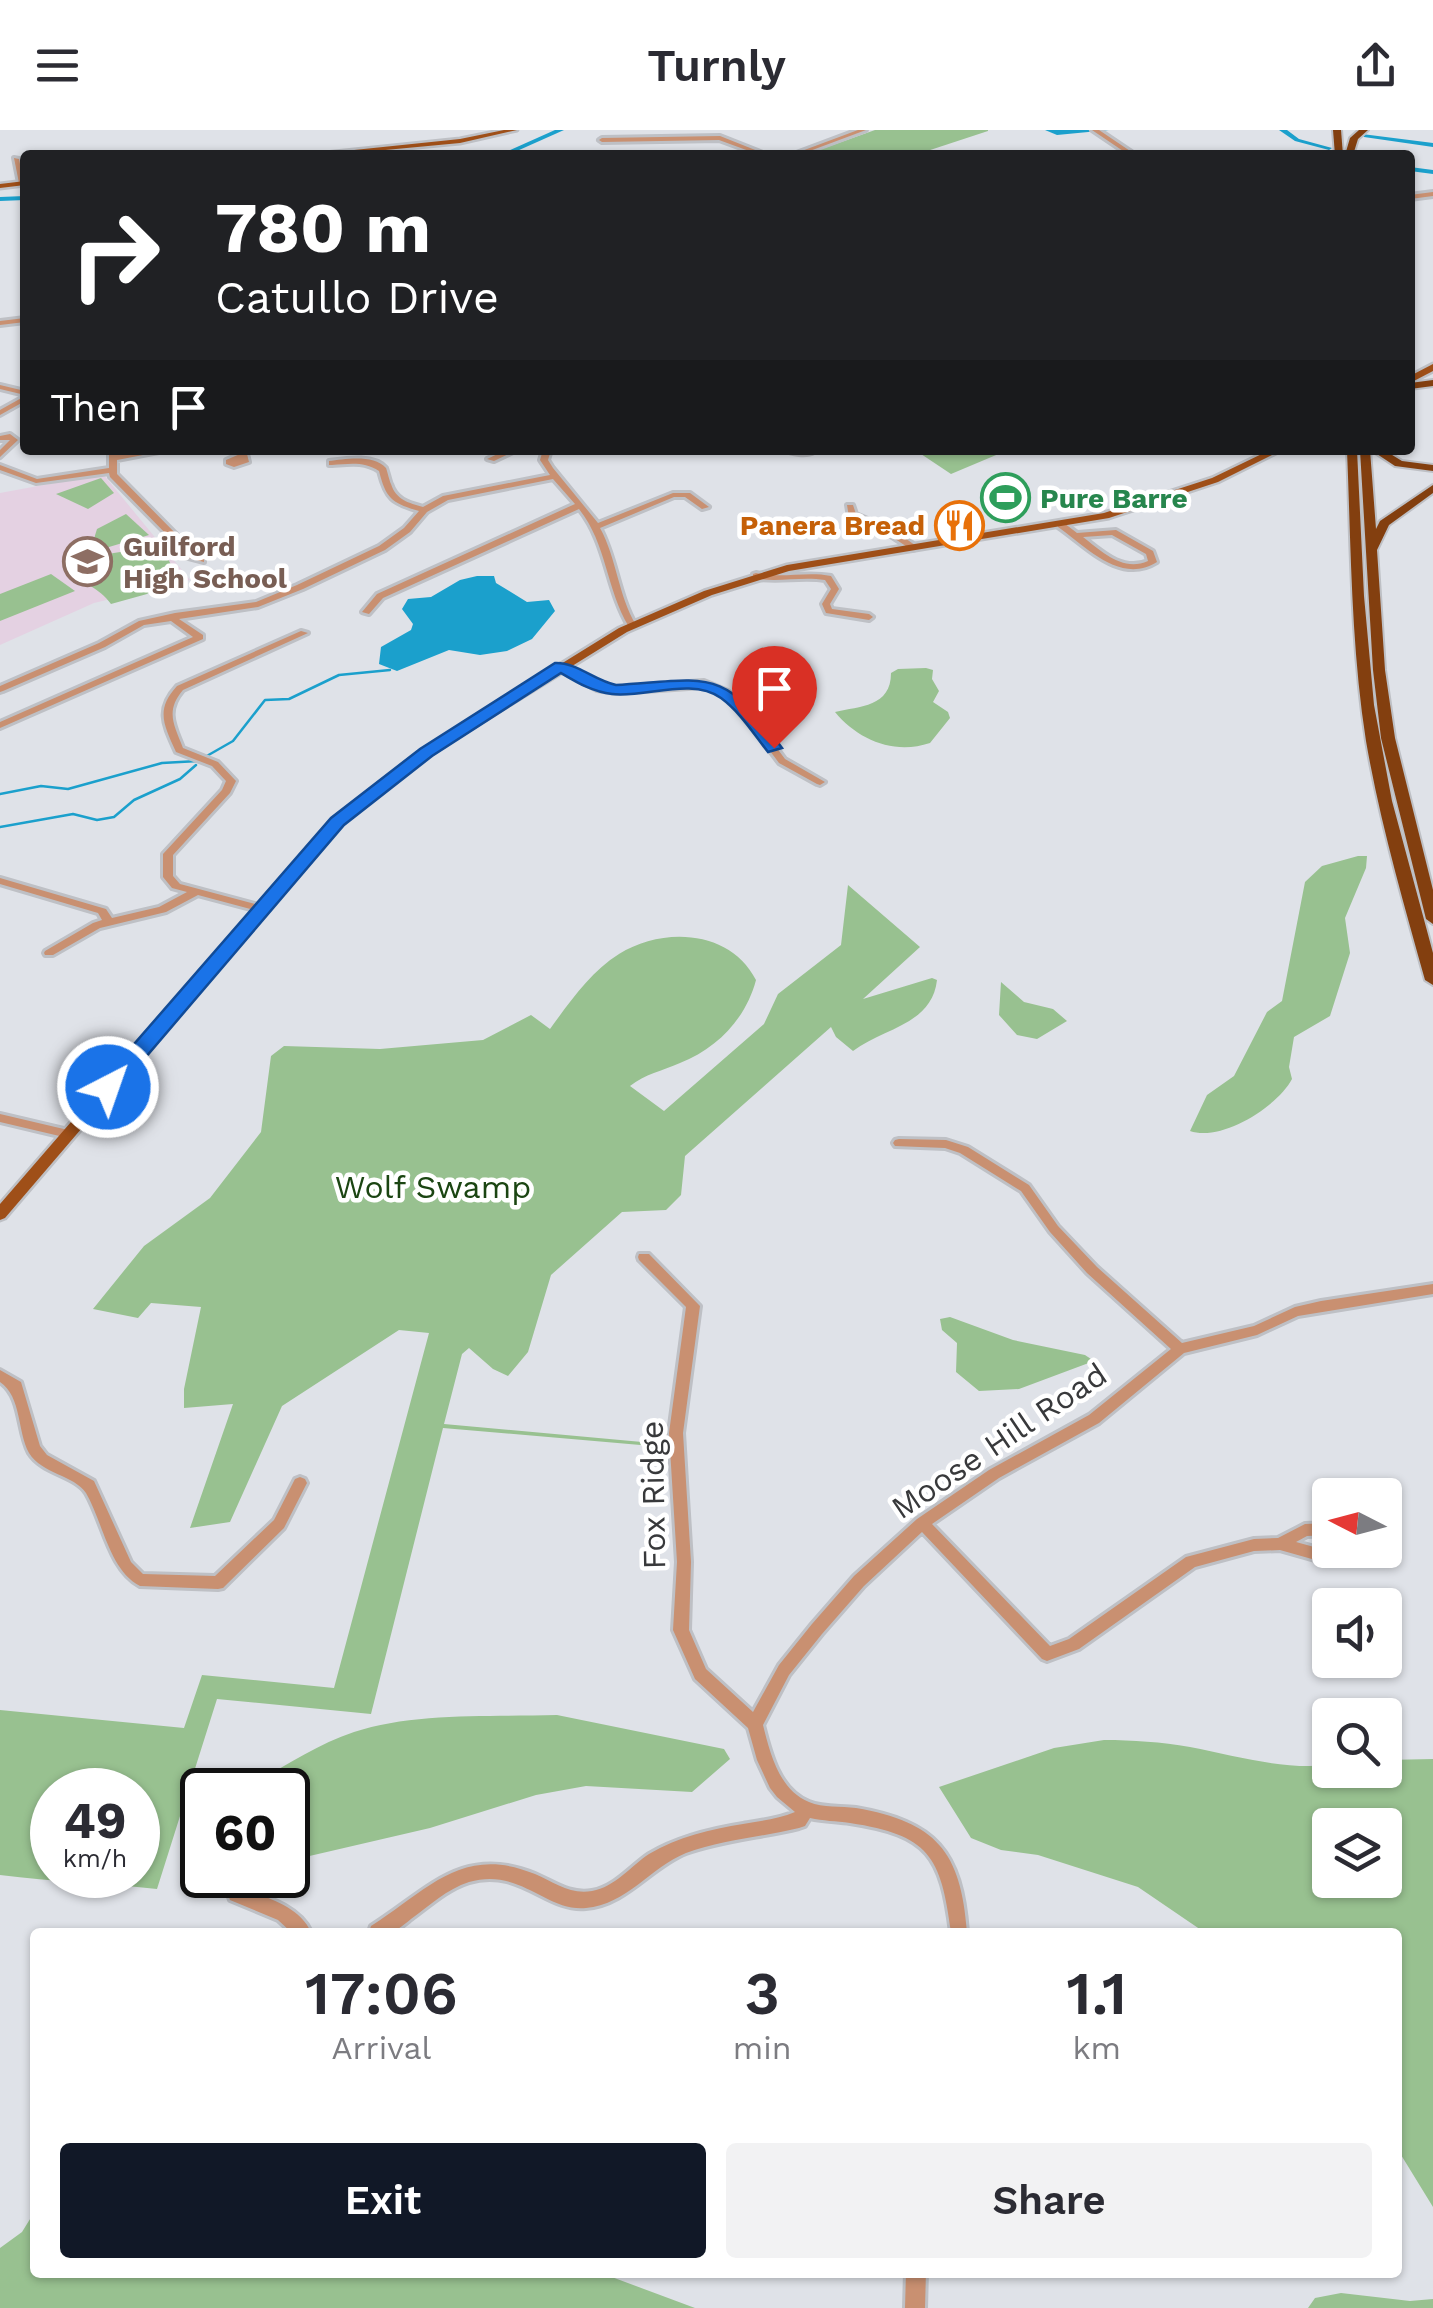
<!DOCTYPE html>
<html lang="en">
<head>
<meta charset="utf-8">
<style>
  body { margin:0; font-family:"Work Sans",sans-serif; background:#f2f2f3; color:#2b2b33; height:100vh; display:flex; flex-direction:column; font-size:38px; white-space:nowrap }
  * { box-sizing:border-box; margin:0 }
  p { font-size:32px; color:#7c7c81 }
  .icon { flex:none; width:55px; height:55px; fill:none; stroke:currentColor; stroke-width:2; stroke-linecap:round; stroke-linejoin:round }
  .map { position:relative; flex:1; overflow:hidden }
  .side { position:absolute; left:30px; top:1798px; width:1372px; height:350px; display:flex; flex-direction:column; background:#fff; border-radius:10px; box-shadow:0 2px 8px #0004 }
  .side>* { flex:none }
  .guide { position:absolute; left:20px; top:20px; width:1395px; height:305px; border-radius:10px; box-shadow:0 2px 8px #0004; background:#202124; color:#fff; overflow:hidden }
  .needle { width:65px; rotate:276deg }
  .tools { position:absolute; left:1312px; top:1348px; display:grid; gap:20px }
  .tools a { display:grid; place-items:center; width:90px; height:90px; border-radius:10px; background:#fff; box-shadow:0 2px 8px #0004; font-size:50px }
  .speed { position:absolute; left:30px; top:1638px; display:flex; gap:20px; font-size:50px; font-weight:700; text-align:center }
  .speed>* { display:grid; place-content:center; width:130px; height:130px; border-radius:50%; background:#fff; box-shadow:0 2px 8px #0004; line-height:1 }
  .speed small { font-size:25px; font-weight:400 }
  .speed .limit { border:5px solid #111; border-radius:15px; background:#fff; color:#111 }
  .pin { position:absolute; display:grid; place-items:center; width:85px; height:85px; color:#fff; margin:-102px -42px; border-radius:50% 50% 50% 0; rotate:-45deg; box-shadow:0 0 10px #0007 }
  .pin .icon { rotate:45deg }
  .me { position:absolute; width:110px; margin:-55px; rotate:41deg; stroke-linejoin:round; filter:drop-shadow(0 0 8px #0008) }
  .turn { display:flex; align-items:center; gap:35px; height:210px; padding:0 30px; font-size:45px }
  .turn .icon { width:130px; height:130px; stroke-width:2.5 }
  .turn b { display:block; font-size:70px; line-height:85px }
  .then { display:flex; align-items:center; height:95px; padding:0 30px; background:#0003; gap:20px; font-size:38px }
  .eta { display:flex; justify-content:space-evenly; align-items:center; height:170px; text-align:center }
  .eta b { font-size:60px; font-weight:600; line-height:70px }
  .primary-button { display:flex; gap:20px; margin-top:auto; padding:20px 30px }
  .primary-button a { flex:1; height:115px; border-radius:10px; background:#111827; color:#fff; font-size:40px; font-weight:600; line-height:115px; text-align:center }
  .primary-button a+a { background:#f2f2f3; color:#2b2b33 }
  header { display:flex; justify-content:space-between; align-items:center; height:130px; padding:0 30px; background:#fff; font-size:45px; font-weight:600 }
  .map>svg:first-child { display:block }
  .education { fill:#e4d1e2 }
  .green { fill:#98c190; fill-rule:evenodd }
  .water { fill:#1ba0cc }
  .lines { fill:none; stroke-linecap:round; stroke-linejoin:round }
  .stream { stroke:#1ba0cc; stroke-width:2.5 }
  .river { fill:#1ba0cc; fill-rule:evenodd }
  .minor-casing { stroke:#bec0c5; stroke-width:6 }
  .major-casing { stroke:#bec0c5; stroke-width:5 }
  .highway-casing { stroke:#bec0c5; stroke-width:4 }
  .minor { fill:#c99071; fill-rule:evenodd }
  .major { fill:#9f4f18; fill-rule:evenodd }
  .highway { fill:#833f0f; fill-rule:evenodd }
  .route { fill:#1a73e8; stroke:#114b97; stroke-width:2.5 }
  .labels { text-anchor:middle; stroke-width:9; stroke-linejoin:round; paint-order:stroke }
  .far-leisure-label { font-size:28px; font-weight:bold; fill:#27864d; stroke:#fff; text-anchor:start }
  .far-food-label { font-size:28px; font-weight:bold; fill:#c56008; stroke:#fff; text-anchor:end }
  .far-education-label { font-size:28px; font-weight:bold; fill:#785e54; stroke:#fff; text-anchor:start }
  .park-label { font-size:32px; fill:#1b4512; stroke:#fff }
  .street-label { font-size:32px; fill:#38393b; stroke:#fff }
</style>
</head>
<body>
<header><svg class="icon" aria-label="menu" viewBox="0 0 24 24"><path d="M4 6h16M4 12h16M4 18h16"/></svg>Turnly<svg class="icon" aria-label="share" viewBox="0 0 24 24"><path d="M12 15V3M7 8l5-5 5 5M5 13v7h14v-7"/></svg></header>
<div class="map">
<svg width="1433" height="2178" viewBox="0 0 1433 2178">
  <rect width="100%" height="100%" fill="#dfe2e8"/>
  <path class="education" d="M 103,344 L 190,450 L 94,473 L 0,515 L 0,363 Z"/>
  <g class="green">
    <path d="M 875,0 L 988,0 L 988,1 L 915,25 L 813,22 Z"/>
    <path d="M 915,320 L 1008,320 L 951,344 Z"/>
    <path d="M 101,348 L 114,363 L 88,379 L 56,364 Z"/>
    <path d="M 126,384 L 149,405 L 99,420 L 93,412 L 97,399 Z"/>
    <path d="M 162,415 L 175,444 L 147,464 L 111,474 C 99,457 82,454 71,440 C 90,421 136,422 162,415 Z"/>
    <path d="M 51,444 L 75,461 L 0,491 L 0,464 Z"/>
    <path d="M 926,538 L 933,540 L 932,549 L 939,561 L 933,572 L 948,582 L 950,588 L 930,613 C 894,625 858,610 835,582 C 860,576 891,577 891,543 L 898,539 Z"/>
    <path d="M 1358,726 L 1367,726 L 1366,738 L 1345,788 L 1350,823 L 1330,886 L 1294,907 L 1289,937 L 1292,949 C 1278,976 1222,1012 1190,1001 L 1207,965 L 1234,946 L 1267,882 L 1282,871 L 1305,752 L 1322,736 Z"/>
    <path d="M 848,755 L 920,817 L 863,869 L 932,848 L 937,850 C 932,895 883,898 853,921 L 836,907 L 831,897 L 685,1026 L 681,1065 L 666,1080 L 622,1082 L 551,1145 L 528,1222 L 508,1246 L 493,1239 L 469,1218 L 462,1224 L 444,1294 L 675,1315 L 675,1318 L 443,1298 L 371,1584 L 217,1569 L 157,1759 C 104,1753 53,1752 0,1745 L 0,1580 L 184,1598 L 202,1545 L 334,1558 L 429,1203 L 399,1200 L 282,1276 L 230,1392 L 190,1398 L 233,1274 L 184,1278 L 184,1259 L 201,1177 L 151,1173 L 138,1188 L 93,1179 L 144,1116 L 210,1068 L 261,1002 L 271,926 L 284,916 L 380,919 L 483,910 L 531,885 L 550,899 C 569,873 591,841 619,824 C 663,796 731,800 756,850 C 746,888 718,918 680,933 C 662,941 645,944 630,956 L 664,981 L 764,894 L 778,864 L 841,815 ZM 52,1660 L 138,1660 L 138,1745 L 52,1745 Z"/>
    <path d="M 1001,852 L 1024,872 L 1053,879 L 1067,891 L 1037,909 L 1017,905 L 999,885 Z"/>
    <path d="M 950,1187 L 1013,1210 L 1085,1225 L 1094,1231 L 1019,1259 L 979,1261 L 956,1242 L 957,1213 L 942,1200 L 940,1189 Z"/>
    <path d="M 557,1585 L 724,1619 L 730,1629 L 692,1662 L 586,1656 L 536,1665 L 430,1698 L 288,1731 L 288,1660 L 235,1660 C 277,1644 311,1616 354,1602 C 413,1582 494,1587 557,1585 Z"/>
    <path d="M 1104,1610 C 1133,1610 1161,1612 1190,1617 C 1237,1626 1282,1640 1330,1635 L 1330,1640 L 1385,1640 L 1385,1630 L 1433,1629 L 1433,2077 L 1398,2020 L 1398,1802 L 1204,1802 L 1138,1757 L 1038,1725 L 1001,1720 L 971,1708 L 939,1657 L 1054,1618 ZM 1385,1695 L 1385,1750 L 1330,1750 L 1330,1695 Z"/>
    <path d="M 35,2081 L 35,2142 L 601,2143 L 695,2178 L 0,2178 L 0,2118 L 22,2102 Z"/>
    <path d="M 1341,2163 L 1410,2171 L 1433,2169 L 1433,2178 L 1308,2178 L 1315,2168 Z"/>
  </g>
  <path class="water" d="M 477,446 L 494,446 L 496,453 L 527,472 L 549,470 L 555,481 L 532,509 L 507,521 L 480,525 L 449,520 L 397,541 L 379,534 L 381,517 L 411,500 L 413,494 L 402,479 L 408,469 L 431,467 L 460,450 Z"/>
  <g class="lines">
    <g class="stream">
      <path d="M 205,627 L 233,611 L 265,570 L 289,569 L 339,545 L 390,540"/>
      <path d="M 0,664 L 41,656 L 68,659 L 162,633 L 198,631"/>
      <path d="M 0,697 L 73,684 L 97,690 L 114,687 L 134,670 L 180,649 L 196,635"/>
    </g>
    <g class="river">
      <path d="M 555,0 L 564,0 L 508,25 L 499,25 Z"/>
      <path d="M 1045,0 L 1109,0 L 1057,5 Z"/>
      <path d="M 1279,0 L 1287,0 L 1299,9 L 1332,18 L 1329,20 L 1295,11 Z"/>
      <path d="M 1362,4 L 1433,13 L 1433,17 L 1364,7 Z"/>
      <path d="M 1410,37 L 1433,40 L 1433,44 L 1410,41 Z"/>
      <path d="M 25,66 L 25,70 L 0,71 L 0,67 Z"/>
    </g>
    <defs>
      <g id="minor">
        <path d="M 858,0 L 866,0 L 799,25 L 791,25 Z"/>
        <path d="M 1092,0 L 1099,0 L 1136,25 L 1129,25 Z"/>
        <path d="M 720,6 L 768,25 L 760,25 L 719,10 L 602,12 L 599,10 L 602,8 Z"/>
        <path d="M 14,28 L 19,29 L 24,54 L 19,53 Z"/>
        <path d="M 1433,62 L 1433,66 L 1410,69 L 1410,65 Z"/>
        <path d="M 25,188 L 25,192 L 0,195 L 0,191 Z"/>
        <path d="M 0,255 L 25,261 L 25,265 L 0,259 Z"/>
        <path d="M 25,266 L 25,271 L 0,285 L 0,280 Z"/>
        <path d="M 10,304 L 18,310 L 0,327 L 0,320 L 10,310 L 0,310 L 0,306 Z"/>
        <path d="M 109,320 L 117,320 L 117,325 L 150,320 L 169,320 L 117,330 L 117,344 L 183,411 L 188,422 L 204,428 L 204,432 L 181,426 L 176,414 L 110,347 L 109,343 L 36,353 L 0,340 L 0,335 L 37,349 L 109,338 Z"/>
        <path d="M 238,320 L 246,320 L 249,332 L 234,337 L 226,334 L 226,330 L 240,324 Z"/>
        <path d="M 506,320 L 517,320 L 494,331 L 487,329 Z"/>
        <path d="M 543,320 L 551,320 L 548,330 L 553,338 L 598,393 L 673,363 L 690,363 L 709,377 L 702,379 L 685,367 L 674,367 L 600,398 C 617,429 618,465 636,495 L 635,497 L 629,497 C 606,459 607,414 579,379 L 383,468 L 369,484 L 362,482 L 377,464 L 575,374 L 553,349 L 448,370 L 427,382 L 410,402 L 385,420 L 303,459 L 258,477 L 179,489 L 203,505 L 203,509 L 0,598 L 0,592 L 193,507 L 171,491 L 144,495 L 105,517 L 3,561 L 0,562 L 0,556 L 99,513 L 139,491 L 175,483 L 256,472 L 297,455 L 379,416 L 404,398 L 419,381 C 392,373 386,369 379,341 C 364,331 349,334 332,335 L 329,335 L 329,331 C 345,329 374,324 386,338 C 387,340 390,353 391,354 C 396,370 409,373 423,377 L 443,366 L 550,345 L 540,330 Z"/>
        <path d="M 784,320 L 811,320 L 814,322 C 807,326 791,324 784,320 Z"/>
        <path d="M 847,375 L 853,375 L 856,384 L 895,401 L 919,418 L 912,420 L 889,405 L 849,387 Z"/>
        <path d="M 1058,393 L 1064,393 L 1077,403 L 1116,400 L 1153,421 L 1157,432 C 1120,455 1087,417 1058,397 ZM 1112,405 L 1146,424 L 1148,431 C 1123,442 1102,422 1083,407 Z"/>
        <path d="M 756,443 C 781,449 806,441 831,446 L 839,459 L 830,474 L 832,479 L 869,484 L 873,487 L 869,490 L 826,483 L 822,474 L 831,459 L 825,450 C 801,446 777,453 753,448 L 753,444 Z"/>
        <path d="M 301,501 L 308,503 L 183,560 C 165,581 174,595 183,618 L 218,632 L 236,651 L 230,663 L 173,725 L 173,746 L 180,754 L 266,777 L 266,781 L 262,782 L 198,765 L 166,782 L 100,798 L 53,825 L 45,825 L 44,823 L 45,821 L 93,793 L 102,790 L 98,783 L 0,754 L 0,748 L 106,779 L 112,788 L 159,777 L 187,762 L 172,758 L 163,747 L 163,724 L 222,660 L 226,651 L 212,636 L 176,622 C 164,595 155,580 177,556 Z"/>
        <path d="M 561,534 L 599,555 L 616,557 L 704,551 L 728,561 L 747,578 L 785,629 L 825,652 L 820,655 L 817,654 L 779,633 L 741,582 L 722,565 L 703,557 L 616,563 L 597,560 L 558,539 L 556,537 Z"/>
        <path d="M 0,984 L 68,1000 L 74,1004 L 68,1008 L 0,992 Z"/>
        <path d="M 899,1009 L 946,1010 L 968,1017 L 1029,1055 L 1058,1096 L 1097,1137 L 1182,1213 L 1254,1196 L 1295,1177 L 1321,1171 L 1433,1154 L 1433,1164 L 1298,1186 L 1257,1205 L 1184,1223 L 1099,1293 L 999,1348 L 932,1394 L 1050,1516 L 1069,1509 L 1186,1427 L 1254,1409 L 1278,1408 L 1305,1394 L 1330,1393 L 1330,1405 L 1307,1406 L 1296,1412 L 1325,1420 L 1330,1418 L 1330,1420 L 1347,1420 L 1345,1424 L 1326,1433 L 1280,1420 L 1254,1421 L 1195,1437 L 1079,1519 L 1047,1531 L 1042,1529 L 922,1402 L 864,1456 L 822,1504 L 789,1545 L 763,1595 C 770,1623 779,1660 809,1672 C 823,1678 841,1676 856,1678 C 936,1692 961,1721 967,1802 L 951,1802 C 941,1726 929,1705 850,1693 C 836,1691 823,1691 810,1688 L 805,1696 L 799,1698 C 762,1707 722,1710 686,1723 C 651,1737 626,1775 586,1778 C 546,1782 520,1737 469,1752 C 447,1759 429,1776 411,1789 C 406,1793 398,1800 392,1802 C 386,1804 375,1802 369,1802 L 371,1796 C 428,1760 462,1714 535,1744 C 554,1752 570,1765 592,1761 C 615,1757 631,1736 649,1724 C 678,1707 711,1699 743,1694 C 760,1691 779,1689 795,1682 L 777,1667 L 770,1658 L 757,1630 L 748,1598 L 695,1549 L 673,1500 L 677,1432 L 669,1303 L 686,1177 L 639,1130 L 638,1127 L 639,1124 L 649,1124 L 700,1176 L 683,1303 L 691,1432 L 689,1500 L 706,1539 L 753,1582 L 779,1535 L 812,1494 L 854,1446 L 917,1389 L 989,1340 L 1089,1285 L 1171,1219 L 1087,1143 L 1050,1102 L 1021,1061 L 960,1023 L 945,1018 L 895,1016 L 893,1013 L 895,1010 Z"/>
        <path d="M 0,1240 L 21,1252 L 40,1316 L 47,1325 L 94,1351 L 131,1432 L 143,1444 L 215,1446 L 274,1390 L 295,1349 L 300,1347 L 305,1349 L 307,1353 L 284,1398 L 223,1458 L 218,1459 L 140,1456 C 109,1440 103,1392 86,1363 C 74,1345 42,1344 29,1323 C 17,1301 22,1267 0,1252 Z"/>
        <path d="M 236,1756 C 262,1766 299,1775 311,1802 L 291,1802 L 278,1790 L 230,1770 L 228,1764 L 230,1758 Z"/>
        <path d="M 906,2142 L 926,2142 L 925,2178 L 905,2178 Z"/>
      </g>
      <g id="major">
        <path d="M 504,0 L 517,0 L 460,13 L 332,25 L 306,25 L 460,9 Z"/>
        <path d="M 25,51 L 25,55 L 0,58 L 0,54 Z"/>
        <path d="M 1433,234 L 1433,241 L 1410,253 L 1410,246 Z"/>
        <path d="M 1270,320 L 1282,320 L 1218,352 L 1109,388 L 789,441 L 712,465 L 627,502 L 430,624 L 342,694 L 5,1088 L 0,1090 L 0,1074 L 334,688 L 422,620 L 619,498 L 704,461 L 787,435 L 1104,383 L 1212,348 Z"/>
      </g>
      <g id="highway">
        <path d="M 1333,0 L 1341,0 L 1343,25 L 1335,25 Z"/>
        <path d="M 1359,0 L 1368,0 L 1358,9 L 1353,25 L 1345,25 L 1350,8 Z"/>
        <path d="M 1433,250 L 1433,256 L 1410,259 L 1410,253 Z"/>
        <path d="M 1347,320 L 1357,320 L 1364,466 L 1374,575 L 1392,671 L 1433,823 L 1433,855 L 1425,850 C 1403,771 1380,692 1366,611 C 1351,515 1351,417 1347,320 Z"/>
        <path d="M 1360,320 L 1370,320 L 1376,399 L 1380,391 L 1433,355 L 1433,363 L 1389,395 L 1377,420 L 1385,540 L 1395,608 L 1433,760 L 1433,794 L 1426,789 L 1381,608 L 1373,540 Z"/>
        <path d="M 1371,320 L 1384,320 L 1402,331 L 1433,335 L 1433,341 L 1395,336 Z"/>
      </g>
    </defs>
    <use href="#minor" class="minor-casing"/>
    <use href="#major" class="major-casing"/>
    <use href="#highway" class="highway-casing"/>
    <use href="#minor" class="minor"/>
    <use href="#major" class="major"/>
    <use href="#highway" class="highway"/>
  </g>
  <path class="route" d="M 555,533 C 576,532 595,551 616,555 C 710,549 722,536 782,618 L 768,622 C 753,603 740,582 721,568 C 691,547 646,568 612,564 C 593,562 578,553 561,543 L 432,626 L 344,695 L 116,962 L 101,962 L 98,957 L 101,952 L 331,688 L 420,619 Z"/>
  <defs>
    <symbol id="stadium-ring" viewBox="-11 -11 22 22"><circle r="9.5" fill="#fff" stroke="#2e9e5b" stroke-width="1.5"/><path d="M0-5a6.5 5 0 1 0 0 10a6.5 5 0 1 0 0-10ZM-3.5-1.8h7v3.6h-7Z" fill="#2e9e5b"/></symbol>
    <symbol id="restaurant-ring" viewBox="-11 -11 22 22"><circle r="9.5" fill="#fff" stroke="#e8710a" stroke-width="1.5"/><path d="M-5-6h1v4h1v-4h1v4h1v-4h1v5L-1.5 .5V6h-2V.5L-5-1ZM5-6V6H3V1.5H1.5Q1.5-4 5-6Z" fill="#e8710a"/></symbol>
    <symbol id="school-ring" viewBox="-11 -11 22 22"><circle r="9.5" fill="#fff" stroke="#8d6e63" stroke-width="1.5"/><path d="M0-5L7-2L0 1L-7-2ZM-4 1L0 2.5L4 1V4Q0 6-4 4Z" fill="#8d6e63"/></symbol>
  </defs>
  <g fill-rule="evenodd">
    <use href="#stadium-ring" x="978" y="340" width="55" height="55"/>
    <use href="#restaurant-ring" x="932" y="368" width="55" height="55"/>
    <use href="#school-ring" x="60" y="404" width="55" height="55"/>
  </g>
  <g class="labels">
    <g class="far-leisure-label">
      <text x="1040" y="378">Pure Barre</text>
    </g>
    <g class="far-food-label">
      <text x="925" y="405">Panera Bread</text>
    </g>
    <g class="far-education-label">
      <text x="123" y="426">Guilford<tspan x="123" dy="32">High School</tspan></text>
    </g>
    <g class="park-label">
      <text x="433" y="1068">Wolf Swamp</text>
    </g>
    <g class="street-label">
      <text transform="translate(999 1311) rotate(-34)" y="11">Moose Hill Road</text>
      <text transform="translate(653 1365) rotate(-91)" y="11">Fox Ridge</text>
    </g>
  </g>
</svg>
<div class="tools">
<a><svg class="needle" viewBox="-14 -14 28 28"><path d="M0-13l5 13h-10z" fill="#e53935"/><path d="M0 13l5-13h-10z" fill="#7c7c81"/></svg></a>
<a><svg class="icon" aria-label="sound" viewBox="0 0 24 24"><path d="M4 9h4l5-4v14l-5-4H4zM17 9q2 3 0 6"/></svg></a>
<a><svg class="icon" aria-label="search" viewBox="0 0 24 24"><circle cx="10" cy="10" r="6"/><path d="M15 15l6 6"/></svg></a>
<a><svg class="icon" aria-label="layers" viewBox="0 0 24 24"><path d="M12 4l9 5-9 5-9-5zM3 14l9 5 9-5"/></svg></a>
</div>
<div class="speed"><div>49<small>km/h</small></div><div class="limit">60</div></div>
<div class="pin" style="left:774px;top:618px;background:#d93025"><svg class="icon" aria-label="arrive" viewBox="0 0 24 24"><path d="M6 21V4h12l-3 4 3 4H6"/></svg></div>
<svg class="me" style="left:108px;top:957px" viewBox="-20 -20 40 40"><circle r="17" fill="#1a73e8" stroke="#fff" stroke-width="3"/><path d="M0-11L8 9 0 5-8 9z" fill="#fff"/></svg>
<div class="guide">
<div class="turn"><svg class="icon" aria-label="right" viewBox="0 0 24 24"><path d="M7 20v-9h11M14 6l5 5-5 5"/></svg><div><b>780 m</b>Catullo Drive</div></div>
<div class="then">Then<svg class="icon" aria-label="arrive" viewBox="0 0 24 24"><path d="M6 21V4h12l-3 4 3 4H6"/></svg></div>
</div>
<section class="side">
<div class="eta">
<div><b>17:06</b><p>Arrival</p></div>
<div><b>3</b><p>min</p></div>
<div><b>1.1</b><p>km</p></div>
</div>
<div class="primary-button"><a>Exit</a><a>Share</a></div>
</section>
</div>
</body>
</html>
